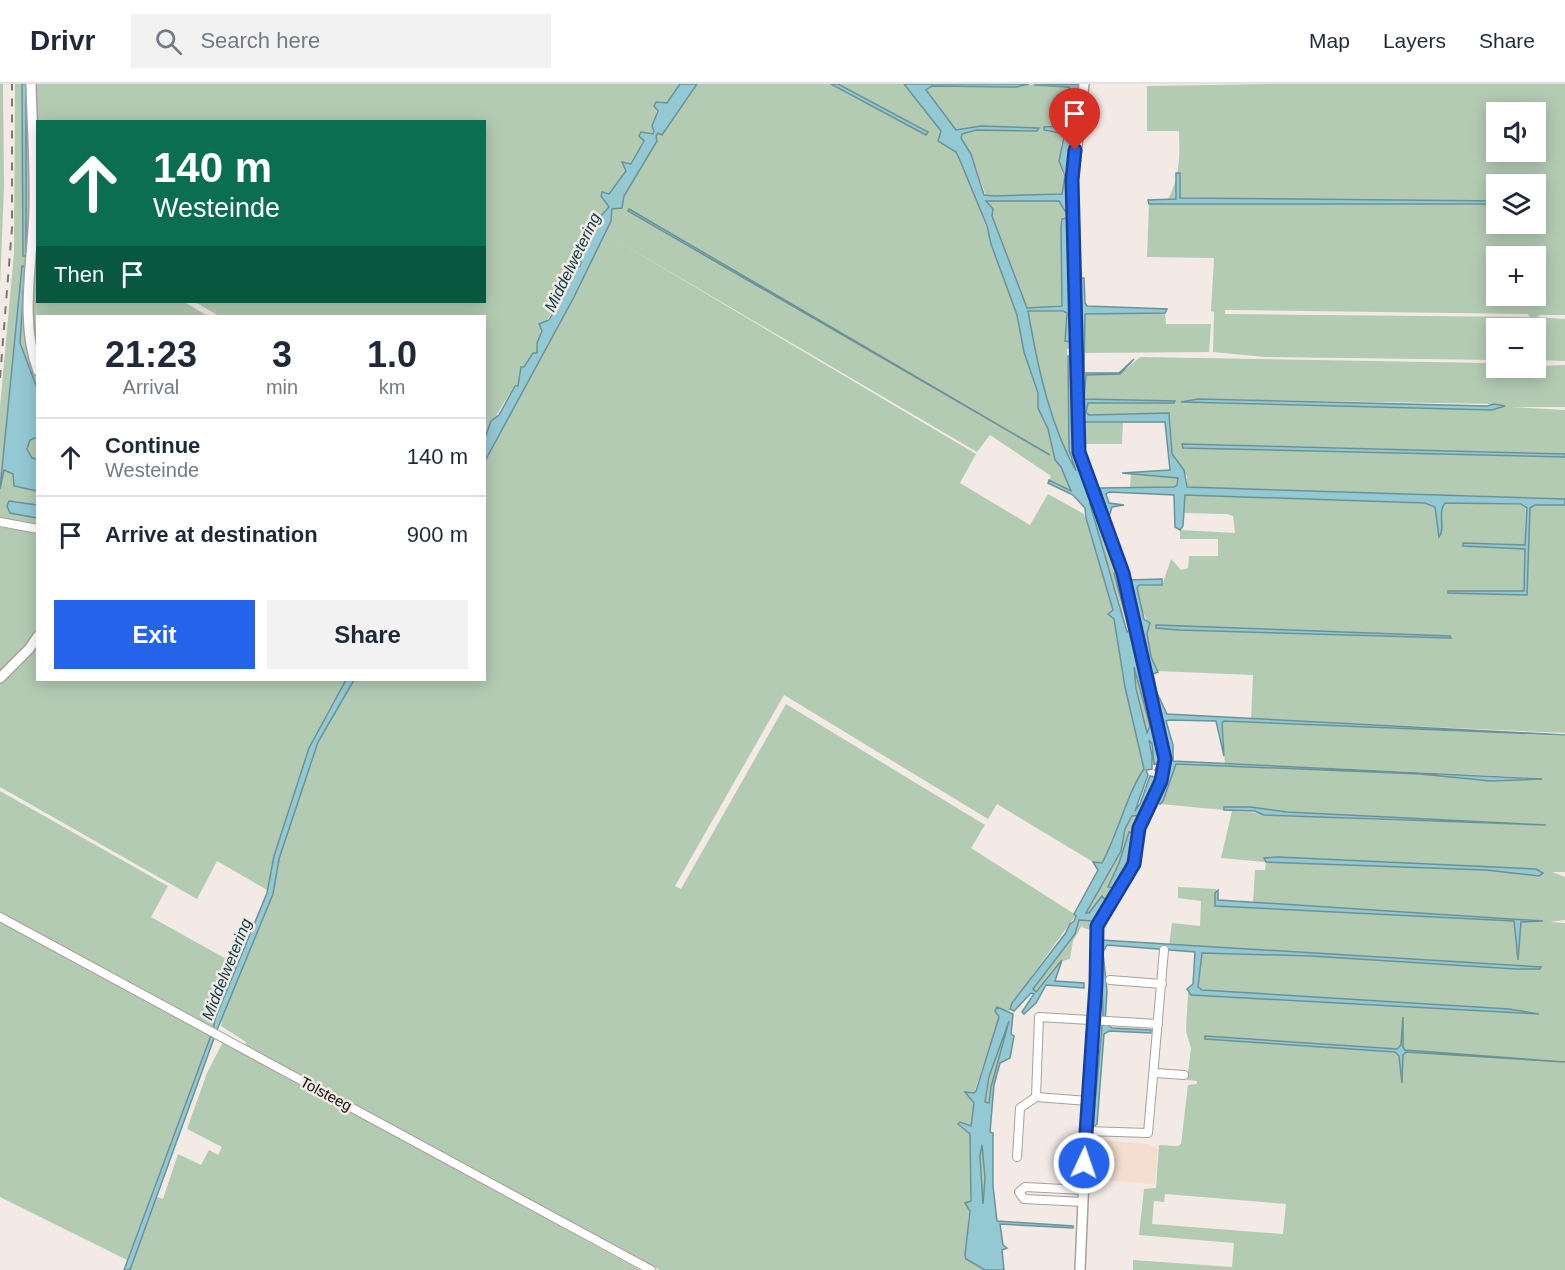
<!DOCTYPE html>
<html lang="en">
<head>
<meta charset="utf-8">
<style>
  body { margin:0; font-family:Helvetica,sans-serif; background:#f2f2f3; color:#1f2937; height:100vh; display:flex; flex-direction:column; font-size:22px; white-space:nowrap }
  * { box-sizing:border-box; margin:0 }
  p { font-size:20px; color:#747a83 }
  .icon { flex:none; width:33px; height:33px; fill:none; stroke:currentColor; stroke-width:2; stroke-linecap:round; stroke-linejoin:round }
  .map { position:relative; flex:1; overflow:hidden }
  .side { position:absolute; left:36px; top:231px; width:450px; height:366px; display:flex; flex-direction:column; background:#fff; border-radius:0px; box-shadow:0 3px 15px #0003 }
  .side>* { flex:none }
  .top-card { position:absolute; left:36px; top:36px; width:450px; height:183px; border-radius:0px; box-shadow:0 3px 15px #0003; background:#0b6e4f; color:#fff; overflow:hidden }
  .tools { position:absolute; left:1486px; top:18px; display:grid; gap:12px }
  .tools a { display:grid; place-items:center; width:60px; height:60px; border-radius:0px; background:#fff; box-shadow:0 3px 15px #0003; font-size:30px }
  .pin { position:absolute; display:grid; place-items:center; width:51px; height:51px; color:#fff; margin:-62px -26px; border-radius:50% 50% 50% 0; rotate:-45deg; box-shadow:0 0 6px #0007 }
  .pin .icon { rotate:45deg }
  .me { position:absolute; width:66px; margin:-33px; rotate:3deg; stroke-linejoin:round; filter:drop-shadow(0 0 4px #0008) }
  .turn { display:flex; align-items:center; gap:21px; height:126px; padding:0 18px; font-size:27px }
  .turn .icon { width:78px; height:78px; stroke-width:2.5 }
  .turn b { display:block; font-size:42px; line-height:51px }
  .then { display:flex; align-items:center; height:57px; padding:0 18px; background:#0003; gap:12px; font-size:22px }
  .eta { display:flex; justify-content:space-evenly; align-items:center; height:102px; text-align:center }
  .eta b { font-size:36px; font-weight:800; line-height:42px }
  .action { display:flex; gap:12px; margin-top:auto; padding:12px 18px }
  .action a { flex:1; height:69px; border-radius:0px; background:#2563eb; color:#fff; font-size:24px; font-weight:800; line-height:69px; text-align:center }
  .action a+a { background:#f2f2f3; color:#1f2937 }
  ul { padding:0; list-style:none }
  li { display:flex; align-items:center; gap:18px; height:78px; padding:0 18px; border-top:2px solid #e0e1e3 }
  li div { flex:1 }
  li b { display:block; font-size:22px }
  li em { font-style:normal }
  header { display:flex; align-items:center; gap:36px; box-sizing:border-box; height:84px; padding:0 30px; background:#fff; border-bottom:2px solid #e0e1e3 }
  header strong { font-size:28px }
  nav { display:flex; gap:33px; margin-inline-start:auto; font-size:21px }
  .search { width:420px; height:54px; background:#f2f2f3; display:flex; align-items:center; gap:15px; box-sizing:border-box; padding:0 21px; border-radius:0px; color:#747a83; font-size:22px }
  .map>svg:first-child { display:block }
  .education { fill:#f3ded0 }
  .green { fill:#b3cab3; fill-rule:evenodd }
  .water { fill:#93c9d3; stroke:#6c9298; stroke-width:1.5; fill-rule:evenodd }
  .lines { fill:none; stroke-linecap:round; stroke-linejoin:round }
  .minor-casing { stroke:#a8a09b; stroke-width:10 }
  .tertiary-casing { stroke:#a8a09b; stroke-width:12 }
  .minor { stroke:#fff; stroke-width:8 }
  .tertiary { stroke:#fff; stroke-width:9 }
  .rail { stroke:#7e7875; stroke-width:2; stroke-dasharray:8 8; stroke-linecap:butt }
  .route-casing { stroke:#184099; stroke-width:15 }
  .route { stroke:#2563eb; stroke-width:10 }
  .labels { text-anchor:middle; stroke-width:5; stroke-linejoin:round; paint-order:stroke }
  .street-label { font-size:15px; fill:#12100e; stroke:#f3eae5 }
  .water-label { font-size:16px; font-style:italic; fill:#073c43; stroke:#f3eae5 }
</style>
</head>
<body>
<header>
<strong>Drivr</strong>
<div class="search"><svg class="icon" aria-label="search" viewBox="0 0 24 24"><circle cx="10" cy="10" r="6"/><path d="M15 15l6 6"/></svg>Search here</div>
<nav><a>Map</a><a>Layers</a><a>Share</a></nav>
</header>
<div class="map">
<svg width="1565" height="1186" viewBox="0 0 1565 1186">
  <rect width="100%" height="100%" fill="#f3eae5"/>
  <path class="education" d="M 1095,1056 L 1149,1060 L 1158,1065 L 1155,1100 L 1092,1095 Z"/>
  <g class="green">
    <path d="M 0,0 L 3,0 L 4,103 L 0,203 Z"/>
    <path d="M 15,0 L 22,0 L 23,172 L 26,172 L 26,0 L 28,0 L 31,112 L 25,243 L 28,268 L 37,295 L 37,421 L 16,417 L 8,419 L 10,429 L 37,434 L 37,440 L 0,434 L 0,323 L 14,169 Z"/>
    <path d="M 35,0 L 680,0 L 667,19 L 657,24 L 653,50 L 641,48 L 644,57 L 631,80 L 624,78 L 626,87 L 613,108 L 609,111 L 604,108 L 601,112 L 609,123 L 607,128 L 604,128 L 600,133 L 582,168 L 575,168 L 581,178 L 580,183 L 574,185 L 569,196 L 561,196 L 565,208 L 541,245 L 537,269 L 533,269 L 521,289 L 518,302 L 515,302 C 502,320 494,336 485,354 L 484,232 L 219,232 L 195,218 L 484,218 L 484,38 L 38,38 L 37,121 Z"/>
    <path d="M 697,0 L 831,0 L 926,51 L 927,48 L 838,0 L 904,0 L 935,37 L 950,64 L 956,68 L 970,97 L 1017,231 L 1024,268 L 1038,309 L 1038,324 L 1048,345 L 1056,376 L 1061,383 L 1071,408 L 1049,396 L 1051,392 L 990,351 L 977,368 L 609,152 L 976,370 L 960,399 L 1030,441 L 1048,410 L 1084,430 L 1113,526 L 1125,603 L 1144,685 C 1128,712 1118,749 1102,779 L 1093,778 L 997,720 L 988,735 L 784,611 L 675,802 L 681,805 L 786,620 L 985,741 L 971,764 L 1076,831 L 1012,919 L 1009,928 L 998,923 L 995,927 L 999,933 L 972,1015 L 974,1019 L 971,1042 L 962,1039 L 958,1040 L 970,1050 L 972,1095 L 965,1172 L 966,1175 L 985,1186 L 660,1186 L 245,962 L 246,958 L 221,942 L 223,929 L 273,810 L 279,775 L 318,658 L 354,596 L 484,596 L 485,377 L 574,213 L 611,137 L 613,124 L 622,124 L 624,112 L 657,57 L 656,52 L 658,49 L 662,50 ZM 629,125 L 987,335 L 628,127 Z"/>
    <path d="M 1035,0 L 1069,3 L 1070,6 L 1064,42 L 1044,43 L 1044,46 L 1060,49 L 1064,53 L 1061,61 L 1062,89 L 1065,92 L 1062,110 L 986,112 L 971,70 L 961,54 L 962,49 L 976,46 L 1037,47 L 1038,44 L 981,42 L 956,46 L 925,6 L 932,2 L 1016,3 Z"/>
    <path d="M 1080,0 L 1076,42 L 1073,264 L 1067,265 L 1070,373 L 1075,387 C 1051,338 1035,282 1028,227 L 1066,228 L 1066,258 L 1070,152 L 1068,138 L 1062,221 L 1027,224 L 992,132 L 994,127 L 990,128 L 986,117 L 1059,117 L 1065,127 L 1066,91 Z"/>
    <path d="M 1276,0 L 1565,0 L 1565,231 L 1540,231 L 1537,233 L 1565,235 L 1565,277 L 1536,276 L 1536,244 L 1497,244 L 1497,276 L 1265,273 L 1213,268 L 1214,228 L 1211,227 L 1214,174 L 1147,173 L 1149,119 L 1166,119 C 1180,95 1180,74 1179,47 L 1147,47 L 1147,2 ZM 1497,28 L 1536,28 L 1536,68 L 1497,68 ZM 1497,100 L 1536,100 L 1536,140 L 1497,140 ZM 1497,172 L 1536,172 L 1536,212 L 1497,212 ZM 1225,226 L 1528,230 L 1530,233 L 1225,230 Z"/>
    <path d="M 37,127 L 38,218 L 184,218 L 208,232 L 38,232 L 37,278 L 31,235 Z"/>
    <path d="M 1088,228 L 1165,229 L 1166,240 L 1211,240 L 1209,268 L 1085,269 L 1085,230 Z"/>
    <path d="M 1140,273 L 1488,279 L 1497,280 L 1497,284 L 1565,281 L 1565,323 L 1510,323 L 1565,326 L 1565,370 L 1206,360 L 1183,364 L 1565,373 L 1565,415 L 1187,403 L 1187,392 L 1172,370 L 1170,329 L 1088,331 L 1086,328 L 1088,319 L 1174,319 L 1084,315 L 1086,291 L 1120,290 ZM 1198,315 L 1496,320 L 1504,322 L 1492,326 L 1181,318 Z"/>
    <path d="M 1123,337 L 1122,360 L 1083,360 L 1082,338 Z"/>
    <path d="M 1131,390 L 1176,392 L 1178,398 L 1174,403 L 1130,404 Z"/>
    <path d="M 1183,411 L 1425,419 L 1435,423 L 1439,453 C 1445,442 1437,427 1445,419 L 1526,421 L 1525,461 L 1463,462 L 1525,465 L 1524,507 L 1449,507 L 1449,509 L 1526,511 L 1530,424 L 1535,421 L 1565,421 L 1565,649 L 1251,635 L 1253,591 L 1157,587 C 1151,579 1144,551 1150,543 L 1139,519 L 1137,502 L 1162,501 L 1171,475 L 1181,486 L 1188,484 L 1189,472 L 1218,472 L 1218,455 L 1180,455 L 1180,446 L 1235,449 L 1233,432 L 1227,430 L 1184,429 Z"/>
    <path d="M 1093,435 L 1101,437 L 1119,488 L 1114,488 L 1127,548 L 1121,533 L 1120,519 Z"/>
    <path d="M 0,443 L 38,449 L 37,545 L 25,564 L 0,590 Z"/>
    <path d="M 37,557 L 38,596 L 346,596 C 305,666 285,728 267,806 L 217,777 L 197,815 L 0,703 L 0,598 Z"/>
    <path d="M 1135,583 L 1150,642 L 1150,648 L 1146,649 L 1133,585 Z"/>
    <path d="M 1224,637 L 1565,652 L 1565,788 L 1552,788 L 1565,793 L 1565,836 L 1550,838 L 1565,839 L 1565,1186 L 1133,1186 L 1133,1176 L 1232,1183 L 1234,1159 L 1139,1151 L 1144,1105 L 1156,1104 L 1159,1061 L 1178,1062 L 1181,1060 L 1188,1001 L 1197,1000 L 1197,997 L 1187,996 L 1191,964 L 1186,947 L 1188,909 L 1538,930 L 1509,925 L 1193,908 L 1200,906 L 1198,904 L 1202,869 L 1311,872 L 1516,885 L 1524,882 L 1169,862 L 1172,839 L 1200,842 L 1201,817 L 1178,814 L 1178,803 L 1216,805 L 1216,822 L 1514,837 L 1518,876 L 1521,838 L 1542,837 L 1253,819 L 1255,786 L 1265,786 L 1266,778 L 1486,786 L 1535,791 L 1543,789 L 1278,773 L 1265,774 L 1265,778 L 1221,774 L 1232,727 L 1377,736 L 1545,741 L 1287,728 L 1250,723 L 1225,724 L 1224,726 L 1160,720 L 1175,680 L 1420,690 L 1491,697 L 1541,694 L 1225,679 L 1222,639 ZM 1165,1110 L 1286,1120 L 1283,1150 L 1152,1140 L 1154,1117 L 1164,1118 Z"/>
    <path d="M 0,707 L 168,802 L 151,833 L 237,881 L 215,935 L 213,946 L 0,831 Z"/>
    <path d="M 1140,731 L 1133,749 L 1129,749 L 1119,779 L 1108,802 L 1115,805 L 1093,847 L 1081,843 L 1073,857 L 1070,875 L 1062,877 L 1035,908 L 1033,905 L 1075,850 L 1079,836 L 1093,837 L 1102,812 L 1089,829 L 1086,829 L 1121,767 L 1125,745 L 1132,732 Z"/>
    <path d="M 0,835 L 211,951 L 127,1176 L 0,1113 Z"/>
    <path d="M 1009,937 L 989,1019 L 984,1018 L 989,993 Z"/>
    <path d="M 223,958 L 640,1186 L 130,1186 L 157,1113 L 163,1115 L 178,1070 L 201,1081 L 209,1066 L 218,1071 L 222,1063 L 187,1045 L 207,989 Z"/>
    <path d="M 983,1061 C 987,1071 988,1112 983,1120 L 980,1072 Z"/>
  </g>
  <g class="water">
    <path d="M 22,0 L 26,0 L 26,172 L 23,172 Z"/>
    <path d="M 680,0 L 697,0 L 662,51 L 658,49 L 656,52 L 657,57 L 624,112 L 622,124 L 612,125 L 611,137 L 574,213 L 485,377 L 485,354 L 491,337 L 499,331 L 515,302 L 518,302 L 521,283 L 524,283 L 533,269 L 537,269 L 537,259 L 542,247 L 539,240 L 549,236 L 565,208 L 564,202 L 559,198 L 569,196 L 574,185 L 580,182 L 581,178 L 574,170 L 575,168 L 583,168 L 600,133 L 609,123 L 601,112 L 602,108 L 609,110 L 626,87 L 622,78 L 631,80 L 644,57 L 639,52 L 641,48 L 653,50 L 654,47 L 652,42 L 658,27 L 654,22 L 656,18 L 667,19 Z"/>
    <path d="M 831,0 L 838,0 L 928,48 L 926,51 Z"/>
    <path d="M 904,0 L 1029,0 L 1016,3 L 932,2 L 926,6 L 956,46 L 981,42 L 1039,44 L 1037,47 L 976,46 L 962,50 L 961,54 L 971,70 L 984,111 L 995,112 L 1062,110 L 1065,92 L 1059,77 L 1064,53 L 1060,49 L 1044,46 L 1044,43 L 1064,42 L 1070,6 L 1069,3 L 1034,1 L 1080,0 L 1066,94 L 1069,100 L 1069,128 L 1065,127 L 1059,117 L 986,117 L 993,125 L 992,132 L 1027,224 L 1062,222 L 1061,143 L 1062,135 L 1066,134 L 1068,138 L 1073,255 L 1071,258 L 1065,257 L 1067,229 L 1063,227 L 1028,227 L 1030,238 C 1039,289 1051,342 1076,387 L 1069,366 L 1068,272 L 1073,272 L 1073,371 L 1096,423 L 1090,420 L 1127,548 L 1129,546 L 1114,489 L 1119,488 L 1160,681 L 1159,687 L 1155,686 L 1158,679 L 1154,680 L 1152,660 L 1149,656 L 1152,672 L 1152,685 L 1146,686 L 1148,691 L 1135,727 L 1140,720 L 1150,692 L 1158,694 L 1141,731 L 1132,732 L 1125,745 L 1121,767 L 1086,829 L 1089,829 L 1102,812 L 1106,817 L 1093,837 L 1079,836 L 1075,850 L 1033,905 L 1036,908 L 1062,876 L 1055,897 L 1084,899 L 1084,904 L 1046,901 L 1036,919 L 1024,930 L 1022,928 L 1034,910 L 1031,909 L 1014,927 L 1010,925 L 1012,919 L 1065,850 L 1070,840 L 1074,837 L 1076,832 L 1074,830 L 1098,786 L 1093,778 L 1102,779 C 1118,750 1127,709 1144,685 L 1125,603 L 1114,535 L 1108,530 L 1113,526 L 1086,434 L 1085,424 L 1073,411 L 1048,399 L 1049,396 L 1071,407 L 1061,383 L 1055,376 L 1048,345 L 1038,324 L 1038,309 L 1024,268 L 1017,231 L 991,160 L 987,142 L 959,74 L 956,68 L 938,57 L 941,47 ZM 1134,583 L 1150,642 L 1147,649 L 1136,604 Z"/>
    <path d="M 1176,89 L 1180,89 L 1180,114 L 1497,117 L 1497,120 L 1149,120 L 1148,116 L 1176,115 Z"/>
    <path d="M 629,125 L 1050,371 L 628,127 Z"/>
    <path d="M 22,182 L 25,183 L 20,259 L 37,304 L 37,353 L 30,356 L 27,365 L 32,374 L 37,375 L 37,407 L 14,402 L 13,390 L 4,386 L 0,405 Z"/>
    <path d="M 1080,194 L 1084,194 L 1085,219 L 1087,222 L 1167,225 L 1165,229 L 1085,230 L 1084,289 L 1119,289 L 1134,275 L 1120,290 L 1086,291 L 1084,315 L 1175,317 L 1174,319 L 1088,319 L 1086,328 L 1089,331 L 1169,329 L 1172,370 L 1184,386 L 1187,403 L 1565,415 L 1565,421 L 1535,421 L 1530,424 L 1527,511 L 1448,509 L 1448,507 L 1524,507 L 1525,465 L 1463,462 L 1463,459 L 1525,461 L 1527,424 L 1521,420 L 1445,419 C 1437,428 1446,445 1439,453 L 1435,423 L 1425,419 L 1185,411 L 1183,442 L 1180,446 L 1175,443 L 1174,411 L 1109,408 L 1106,410 L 1109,419 L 1124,421 L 1112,423 L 1109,433 L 1100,404 L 1174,403 L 1177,401 L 1178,394 L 1122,389 L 1170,386 L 1165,338 L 1082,338 Z"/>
    <path d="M 1198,315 L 1487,322 L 1494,320 L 1505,322 L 1492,326 L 1181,318 Z"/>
    <path d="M 1182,360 L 1565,370 L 1565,373 L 1183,364 Z"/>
    <path d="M 9,417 L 37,421 L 37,434 L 10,429 L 7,422 Z"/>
    <path d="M 1162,495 L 1162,501 L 1139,501 L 1137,504 L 1144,535 L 1150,539 L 1147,550 L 1151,573 L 1158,588 L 1153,590 L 1157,609 L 1167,630 L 1565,651 L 1224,637 L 1222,639 L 1224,672 L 1216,637 L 1169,636 L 1166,637 L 1173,661 L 1173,677 L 1542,695 L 1491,697 L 1420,690 L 1176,680 L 1163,717 L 1160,720 L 1158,719 L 1168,691 L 1169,672 L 1130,496 Z"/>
    <path d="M 1156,541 L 1450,552 L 1451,554 L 1179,546 L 1156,544 Z"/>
    <path d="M 346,596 L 354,596 L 318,658 L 279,775 L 273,810 L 217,946 L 130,1186 L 124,1186 L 213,946 L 215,935 L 267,809 L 274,772 L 309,664 Z"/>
    <path d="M 1224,723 L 1250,723 L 1287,728 L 1546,741 L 1264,731 L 1255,727 L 1224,726 Z"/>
    <path d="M 1129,748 L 1133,749 C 1132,768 1125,788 1114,804 L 1108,803 L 1119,779 Z"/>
    <path d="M 1278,773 L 1536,785 L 1543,789 L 1539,792 L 1486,786 L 1266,778 L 1264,774 Z"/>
    <path d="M 1218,806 L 1218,816 L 1543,837 L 1521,838 L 1518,876 L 1514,837 L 1215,822 L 1215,809 Z"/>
    <path d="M 1101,856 L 1541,883 L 1540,885 L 1516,885 L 1311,872 L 1202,869 L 1198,903 L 1202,906 L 1509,925 L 1539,930 L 1191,911 L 1187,905 L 1193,900 L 1195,868 L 1107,861 L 1103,868 L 1107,907 L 1105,939 L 1112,944 L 1151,946 L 1151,949 L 1109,947 L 1104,950 L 1097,1040 L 1093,1043 L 1103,931 Z"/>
    <path d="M 997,923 L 1013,930 L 1011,950 L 1014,952 L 1010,974 L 1000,979 L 994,1001 L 990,1048 L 993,1049 L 993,1102 L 997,1137 L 1073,1142 L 1073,1144 L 1000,1140 L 1003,1161 L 1007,1164 L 1002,1166 L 1004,1186 L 985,1186 L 966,1175 L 965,1171 L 970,1127 L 965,1119 L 971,1117 L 970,1050 L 958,1040 L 960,1038 L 971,1042 L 974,1019 L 965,1008 L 974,1009 L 976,1007 L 999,933 L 995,927 ZM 1009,937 L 991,1003 L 989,1019 L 985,1018 L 989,993 ZM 982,1061 L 985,1094 L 983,1120 L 980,1072 Z"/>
    <path d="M 1403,933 L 1403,963 L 1405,966 L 1565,978 L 1406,968 L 1403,971 L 1402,999 L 1399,972 L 1395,968 L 1205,955 L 1205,952 L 1397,965 L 1401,961 Z"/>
  </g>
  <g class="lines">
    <defs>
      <g id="minor">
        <path d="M 0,438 L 38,445"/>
        <path d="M 0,833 L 651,1186"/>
        <path d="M 1110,896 L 1162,900"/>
        <path d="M 1155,989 L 1184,991"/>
        <path d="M 1036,1013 L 1039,933 L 1158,940"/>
        <path d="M 1086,1047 L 1148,1049 L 1164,866"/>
        <path d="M 1017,1073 L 1020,1024 L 1036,1013 L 1088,1017"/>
        <path d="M 1083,1118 L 1024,1115 L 1019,1108 L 1025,1103 L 1083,1106"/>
      </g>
      <g id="tertiary">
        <path d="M 31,0 C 32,41 35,83 34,124 C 33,177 19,236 38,287"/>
        <path d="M 0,594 L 29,565 L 38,552"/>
        <path d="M 1080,1186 L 1086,1047 L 1096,900 L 1097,842 L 1129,791 L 1139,744 L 1161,697 L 1165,675 L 1123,489 L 1079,368 L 1073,96 L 1084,0"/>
      </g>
    </defs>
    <use href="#minor" class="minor-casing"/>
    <use href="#tertiary" class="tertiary-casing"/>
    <use href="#minor" class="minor"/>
    <use href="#tertiary" class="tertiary"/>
    <path class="rail" d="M 0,294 L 12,144 L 12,0"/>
  </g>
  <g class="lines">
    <defs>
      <path id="route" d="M 1075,66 L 1072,96 L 1079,368 L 1123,489 L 1165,675 L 1161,697 L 1139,744 L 1134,780 L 1097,842 L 1096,900 L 1084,1079"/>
    </defs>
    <use href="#route" class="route-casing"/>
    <use href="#route" class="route"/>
  </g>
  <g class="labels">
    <g class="street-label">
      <text transform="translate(326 1010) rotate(28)" y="5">Tolsteeg</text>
    </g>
    <g class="water-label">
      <text transform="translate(572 178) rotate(-64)" y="6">Middelwetering</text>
      <text transform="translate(226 885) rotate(-68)" y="6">Middelwetering</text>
    </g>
  </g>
</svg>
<div class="tools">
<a><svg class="icon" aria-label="sound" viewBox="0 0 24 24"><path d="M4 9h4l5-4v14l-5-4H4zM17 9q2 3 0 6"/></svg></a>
<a><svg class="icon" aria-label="layers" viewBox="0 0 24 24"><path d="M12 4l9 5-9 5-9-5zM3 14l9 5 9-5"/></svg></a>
<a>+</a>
<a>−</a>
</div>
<div class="pin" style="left:1075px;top:66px;background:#d93025"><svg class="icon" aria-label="arrive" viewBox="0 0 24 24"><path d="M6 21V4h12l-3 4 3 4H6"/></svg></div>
<svg class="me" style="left:1084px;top:1079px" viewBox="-20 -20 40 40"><circle r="17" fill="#2563eb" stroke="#fff" stroke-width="3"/><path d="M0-11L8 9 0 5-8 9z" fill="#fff"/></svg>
<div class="top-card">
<div class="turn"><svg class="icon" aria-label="ahead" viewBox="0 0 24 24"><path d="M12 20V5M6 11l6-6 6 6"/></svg><div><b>140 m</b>Westeinde</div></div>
<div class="then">Then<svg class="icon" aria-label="arrive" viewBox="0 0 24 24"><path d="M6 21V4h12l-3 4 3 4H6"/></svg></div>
</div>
<section class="side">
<div class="eta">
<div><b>21:23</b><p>Arrival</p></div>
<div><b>3</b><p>min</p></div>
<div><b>1.0</b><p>km</p></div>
</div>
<ul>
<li><svg class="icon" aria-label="ahead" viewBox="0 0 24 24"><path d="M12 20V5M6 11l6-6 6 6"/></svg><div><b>Continue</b><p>Westeinde</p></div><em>140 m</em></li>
<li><svg class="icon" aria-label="arrive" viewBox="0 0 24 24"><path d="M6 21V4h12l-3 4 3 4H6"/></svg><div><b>Arrive at destination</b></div><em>900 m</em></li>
</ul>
<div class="action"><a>Exit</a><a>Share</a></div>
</section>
</div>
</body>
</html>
